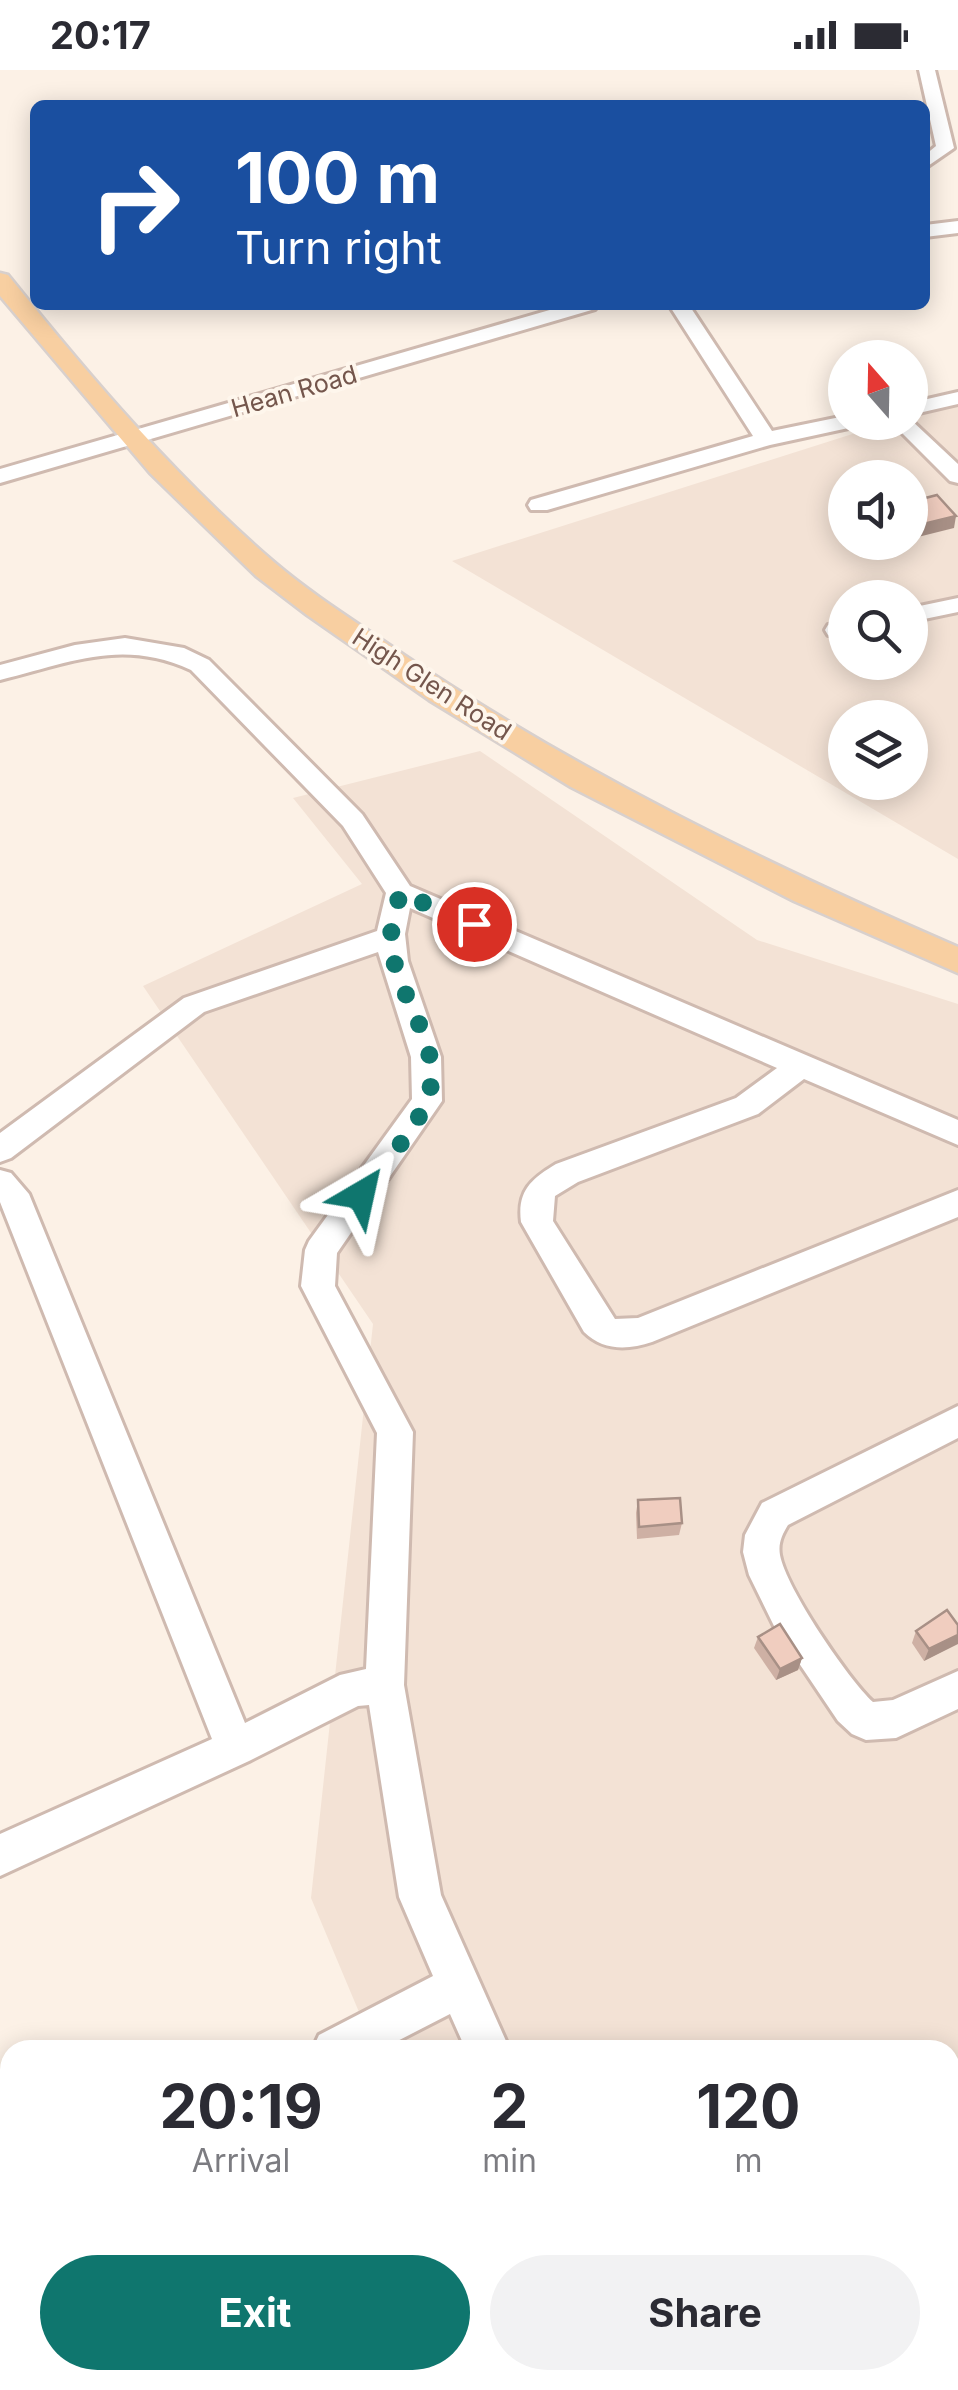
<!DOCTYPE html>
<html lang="en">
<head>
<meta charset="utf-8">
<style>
  body { margin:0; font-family:Inter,sans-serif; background:#f2f2f3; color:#2b2b33; height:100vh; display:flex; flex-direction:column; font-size:38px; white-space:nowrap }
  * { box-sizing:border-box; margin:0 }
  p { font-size:32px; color:#7c7c81 }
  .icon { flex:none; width:55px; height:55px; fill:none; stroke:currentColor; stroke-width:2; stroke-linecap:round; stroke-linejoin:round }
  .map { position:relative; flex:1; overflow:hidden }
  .sheet { position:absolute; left:0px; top:1970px; width:960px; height:350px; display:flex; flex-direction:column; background:#fff; border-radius:30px 30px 0 0; box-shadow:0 5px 25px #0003 }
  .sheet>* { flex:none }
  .guide { position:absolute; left:30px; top:30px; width:900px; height:210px; border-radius:15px; box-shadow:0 5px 25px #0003; background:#1a4fa0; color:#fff; overflow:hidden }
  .needle { width:65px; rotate:340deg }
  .controls { position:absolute; left:828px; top:270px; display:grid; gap:20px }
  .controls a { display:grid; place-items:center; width:100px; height:100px; border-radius:50%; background:#fff; box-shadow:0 5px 25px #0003; font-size:50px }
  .pin { position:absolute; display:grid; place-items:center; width:85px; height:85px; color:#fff; margin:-42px; border:5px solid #fff; border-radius:50%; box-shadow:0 2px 10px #0007 }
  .me { position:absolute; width:110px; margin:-55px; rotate:36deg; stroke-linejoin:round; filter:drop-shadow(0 0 8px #0008) }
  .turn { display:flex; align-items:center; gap:35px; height:210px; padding:0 40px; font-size:45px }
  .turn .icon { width:130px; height:130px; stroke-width:2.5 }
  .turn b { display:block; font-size:70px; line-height:85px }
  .eta { display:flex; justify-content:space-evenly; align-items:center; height:170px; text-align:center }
  .eta b { font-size:60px; font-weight:700; line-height:70px }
  .primary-button { display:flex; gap:20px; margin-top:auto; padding:20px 40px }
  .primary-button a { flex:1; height:115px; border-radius:60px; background:#0f766e; color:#fff; font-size:40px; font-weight:700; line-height:115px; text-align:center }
  .primary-button a+a { background:#f2f2f3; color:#2b2b33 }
  .status { display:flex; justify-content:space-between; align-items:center; height:70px; padding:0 50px; background:#fff; direction:ltr }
  .status svg { height:28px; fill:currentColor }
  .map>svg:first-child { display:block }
  .residential { fill:#f3e2d5; fill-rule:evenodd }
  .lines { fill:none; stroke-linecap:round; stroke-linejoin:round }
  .minor-casing { stroke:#cfbab0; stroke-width:6 }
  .major-casing { stroke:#d8d0cd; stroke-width:5 }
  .minor { fill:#fff; fill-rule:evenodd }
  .major { fill:#f8cfa1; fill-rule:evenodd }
  .wall { fill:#ceb0a4 }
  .shaded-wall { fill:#a89086 }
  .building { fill:#f0cdbf; stroke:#a89086; stroke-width:2.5 }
  .route { stroke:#0f766e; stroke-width:18; stroke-dasharray:0 32.4 }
  .labels { text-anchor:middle; stroke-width:8; stroke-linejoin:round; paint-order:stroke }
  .far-street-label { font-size:25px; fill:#74564c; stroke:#fef6ec }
</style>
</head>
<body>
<div class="status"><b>20:17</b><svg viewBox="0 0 49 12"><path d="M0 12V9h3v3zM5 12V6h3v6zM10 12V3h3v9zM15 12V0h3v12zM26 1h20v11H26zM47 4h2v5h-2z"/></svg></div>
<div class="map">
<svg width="958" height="2320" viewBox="0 0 958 2320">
  <rect width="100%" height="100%" fill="#fcf1e6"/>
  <g class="residential">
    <path d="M 958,330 L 958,789 L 452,491 L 887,353 L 910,352 L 910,345 ZM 845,408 L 910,408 L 910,472 L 845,472 ZM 845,528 L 910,528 L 910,592 L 845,592 ZM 845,648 L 910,648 L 910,712 L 845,712 Z"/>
    <path d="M 480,681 L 757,870 L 958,934 L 958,2320 L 180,2320 L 198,2310 L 950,2310 L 950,1980 L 375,1980 L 311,1828 L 373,1254 L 143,916 L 362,814 L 293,728 Z"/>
  </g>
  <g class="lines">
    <defs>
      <g id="minor">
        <path d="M 919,0 L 935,0 L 954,78 L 925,98 L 925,85 L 936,76 Z"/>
        <path d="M 958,151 L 958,163 L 925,167 L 925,155 Z"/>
        <path d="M 567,235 L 598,235 L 595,239 L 0,413 L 0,399 Z"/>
        <path d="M 669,235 L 689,235 L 772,361 L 845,346 L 845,352 L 855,352 L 853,357 L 770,375 L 547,440 L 531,440 L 528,435 L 531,430 L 753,366 Z"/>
        <path d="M 958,322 L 958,334 L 910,345 L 910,333 Z"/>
        <path d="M 910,349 L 958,394 L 958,413 L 950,411 L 891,352 L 910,352 Z"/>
        <path d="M 958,528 L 958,542 L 910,552 L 910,538 Z"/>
        <path d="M 845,552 L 845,566 L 828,565 L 825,560 L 828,555 Z"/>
        <path d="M 125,568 L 184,578 L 209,590 L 362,744 L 410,816 L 958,1050 L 958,1075 L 804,1009 L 758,1044 L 578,1112 L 555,1126 L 553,1151 L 615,1249 L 638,1248 L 958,1120 L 958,1147 L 652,1272 C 628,1280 603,1281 584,1262 L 521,1152 C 517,1121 531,1109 556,1094 L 736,1028 L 777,998 L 410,838 L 405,864 L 408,891 L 441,987 L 442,1031 L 337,1183 L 335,1216 L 413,1362 L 404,1615 L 441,1825 L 510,1980 L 466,1980 L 450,1944 L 380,1980 L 312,1980 L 319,1965 L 433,1906 L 399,1827 L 369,1635 L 358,1636 L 249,1691 L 0,1806 L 0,1764 L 212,1669 L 0,1132 L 0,1100 L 11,1103 L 29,1124 L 245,1653 L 340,1605 L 366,1599 L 377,1363 L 301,1216 L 305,1180 L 309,1171 L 412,1029 L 411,987 L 378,882 L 204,942 L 11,1088 L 0,1092 L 0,1063 L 184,928 L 377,861 L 386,823 L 343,756 L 191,600 C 121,568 70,593 0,610 L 0,595 L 75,575 Z"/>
        <path d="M 958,1336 L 958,1368 L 788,1455 C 782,1465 778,1473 780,1485 C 786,1518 848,1609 873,1632 L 893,1630 L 958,1601 L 958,1639 L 896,1668 L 866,1670 L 852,1664 L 838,1651 L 774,1556 L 749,1505 L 743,1482 L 745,1465 L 762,1433 Z"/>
        <path d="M 10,2125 L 10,2172 L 0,2176 L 0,2129 Z"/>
        <path d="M 433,2310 L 494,2310 L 490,2320 L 429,2320 Z"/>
        <path d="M 625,2310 L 674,2310 L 678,2320 L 629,2320 Z"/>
      </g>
      <path id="major" d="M 0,203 L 8,205 C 90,307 175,407 275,493 C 315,527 361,555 404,585 C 578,702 766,794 958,877 L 958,903 L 794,831 L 571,717 L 429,630 L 307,545 L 256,506 L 150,403 L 0,226 Z"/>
    </defs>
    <use href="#minor" class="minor-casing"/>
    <use href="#major" class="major-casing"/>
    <use href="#minor" class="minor"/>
    <use href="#major" class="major"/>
  </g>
  <g class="wall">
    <path d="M 638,1430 L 682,1453 L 679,1465 L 637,1469 L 636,1443 Z"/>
    <path d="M 958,1555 L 958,1573 L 924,1591 L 912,1573 L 916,1561 Z"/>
    <path d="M 758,1567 L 802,1588 L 798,1600 L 776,1610 L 754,1578 Z"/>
  </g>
  <g class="shaded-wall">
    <path d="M 956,446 L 954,458 L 910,469 L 911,457 Z"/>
    <path d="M 958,1565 L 958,1574 L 924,1591 L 929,1579 Z"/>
    <path d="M 802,1588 L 798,1600 L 776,1610 L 780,1599 Z"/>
  </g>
  <g class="building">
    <path d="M 937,425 L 956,446 L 911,457 L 910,432 Z"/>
    <path d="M 680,1428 L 682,1453 L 639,1457 L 638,1430 Z"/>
    <path d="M 947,1540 L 958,1555 L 958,1565 L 929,1579 L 916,1561 Z"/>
    <path d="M 780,1554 L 802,1588 L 780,1599 L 758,1567 Z"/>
    <path d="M 958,2285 L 958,2320 L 903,2320 L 919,2310 L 950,2310 L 950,2290 Z"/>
  </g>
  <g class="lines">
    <path class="route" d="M 361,1125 C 380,1098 416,1060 427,1030 C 448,975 391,923 391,868 C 391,854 397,837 400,823 L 474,854"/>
  </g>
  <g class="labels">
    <g class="far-street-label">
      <text transform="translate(294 321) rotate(-16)" y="9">Hean Road</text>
      <text transform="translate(432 614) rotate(33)" y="9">High Glen Road</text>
    </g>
  </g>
</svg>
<div class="controls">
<a><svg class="needle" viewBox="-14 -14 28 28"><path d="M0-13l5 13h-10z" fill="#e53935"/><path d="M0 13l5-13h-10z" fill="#7c7c81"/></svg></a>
<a><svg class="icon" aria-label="sound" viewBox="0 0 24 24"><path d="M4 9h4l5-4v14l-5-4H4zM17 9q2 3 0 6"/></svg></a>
<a><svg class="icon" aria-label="search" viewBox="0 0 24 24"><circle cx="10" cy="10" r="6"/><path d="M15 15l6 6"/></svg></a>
<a><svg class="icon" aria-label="layers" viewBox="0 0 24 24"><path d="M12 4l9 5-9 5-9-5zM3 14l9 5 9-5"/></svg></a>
</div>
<div class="pin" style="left:474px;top:854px;background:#d93025"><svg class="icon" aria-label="arrive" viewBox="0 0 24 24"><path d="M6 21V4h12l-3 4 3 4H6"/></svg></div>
<svg class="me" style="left:361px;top:1125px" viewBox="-20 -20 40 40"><path d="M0-17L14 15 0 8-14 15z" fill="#0f766e" stroke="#fff" stroke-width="4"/></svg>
<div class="guide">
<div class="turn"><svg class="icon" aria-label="right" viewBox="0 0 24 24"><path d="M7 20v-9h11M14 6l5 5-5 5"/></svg><div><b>100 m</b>Turn right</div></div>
</div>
<section class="sheet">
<div class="eta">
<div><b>20:19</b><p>Arrival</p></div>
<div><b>2</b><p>min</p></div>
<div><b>120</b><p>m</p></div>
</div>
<div class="primary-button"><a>Exit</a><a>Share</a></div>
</section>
</div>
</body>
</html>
